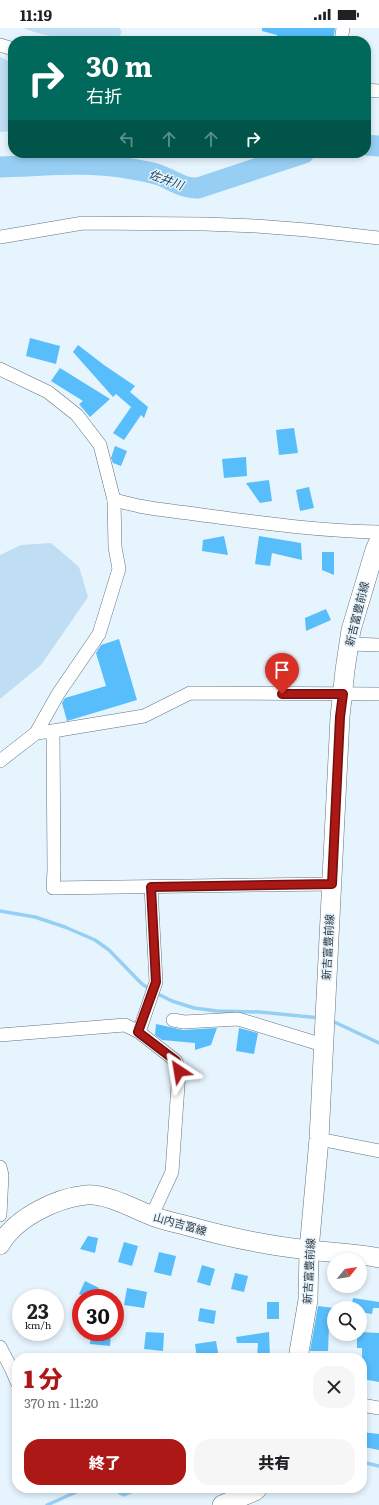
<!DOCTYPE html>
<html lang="ja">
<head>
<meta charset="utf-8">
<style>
  body { margin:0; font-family:Literata,"Noto Sans JP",serif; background:#f6f6f6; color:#202124; height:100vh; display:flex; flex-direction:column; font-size:15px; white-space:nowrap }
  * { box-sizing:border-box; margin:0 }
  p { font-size:13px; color:#757577 }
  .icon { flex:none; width:22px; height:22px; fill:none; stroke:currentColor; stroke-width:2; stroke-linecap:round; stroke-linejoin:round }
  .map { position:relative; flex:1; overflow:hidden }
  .details { position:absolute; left:12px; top:1325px; width:355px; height:140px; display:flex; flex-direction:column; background:#fff; border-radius:16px; box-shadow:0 2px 6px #0003 }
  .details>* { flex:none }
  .banner { position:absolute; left:8px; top:8px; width:363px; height:122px; border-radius:16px; box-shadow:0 2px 6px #0003; background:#00695c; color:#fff; overflow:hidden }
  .needle { width:26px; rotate:60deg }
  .fabs { position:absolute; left:327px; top:1225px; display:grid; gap:8px }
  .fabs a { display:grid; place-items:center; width:40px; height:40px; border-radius:50%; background:#fff; box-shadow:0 2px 6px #0003; font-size:20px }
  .speed { position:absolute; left:12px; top:1261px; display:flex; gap:8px; font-size:20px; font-weight:700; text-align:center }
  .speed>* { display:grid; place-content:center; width:52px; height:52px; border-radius:50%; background:#fff; box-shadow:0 2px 6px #0003; line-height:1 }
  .speed small { font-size:10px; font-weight:400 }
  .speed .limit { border:6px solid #d22; background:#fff; color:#111 }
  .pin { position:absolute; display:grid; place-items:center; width:34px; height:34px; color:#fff; margin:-41px -17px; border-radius:50% 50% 50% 0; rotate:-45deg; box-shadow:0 0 4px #0007 }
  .pin .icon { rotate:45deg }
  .me { position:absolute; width:44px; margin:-22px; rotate:327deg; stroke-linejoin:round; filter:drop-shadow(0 0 3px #0008) }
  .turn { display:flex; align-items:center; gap:14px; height:84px; padding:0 12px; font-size:18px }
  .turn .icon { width:52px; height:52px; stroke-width:2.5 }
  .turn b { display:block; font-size:28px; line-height:34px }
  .lanes { display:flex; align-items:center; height:38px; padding:0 12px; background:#0003; justify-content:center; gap:20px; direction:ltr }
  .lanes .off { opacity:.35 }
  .round { display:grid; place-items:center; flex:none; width:42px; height:42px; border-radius:16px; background:#f6f6f6 }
  .headline { display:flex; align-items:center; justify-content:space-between; height:68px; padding:0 12px }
  h1 { font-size:24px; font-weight:800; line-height:30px; color:#ab1816 }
  .action { display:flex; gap:8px; margin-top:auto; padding:8px 12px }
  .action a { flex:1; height:46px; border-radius:16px; background:#ab1816; color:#fff; font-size:16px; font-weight:800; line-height:46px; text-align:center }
  .action a+a { background:#f6f6f6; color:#202124 }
  .status { display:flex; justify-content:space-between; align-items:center; height:28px; padding:0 20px; background:#fff; direction:ltr }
  .status svg { height:11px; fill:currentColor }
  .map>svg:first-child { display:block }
  .green { fill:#c0def3 }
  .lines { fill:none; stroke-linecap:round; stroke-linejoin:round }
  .stream { stroke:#97cff4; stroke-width:3.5 }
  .river { stroke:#97cff4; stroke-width:21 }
  .building { fill:#57bdfb }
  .street-casing { stroke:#64737e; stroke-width:14 }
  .secondary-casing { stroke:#64737e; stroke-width:20 }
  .street { stroke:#fff; stroke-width:13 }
  .secondary { stroke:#fff; stroke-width:19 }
  .route-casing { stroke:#6f100e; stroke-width:10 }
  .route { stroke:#ab1816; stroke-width:7 }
  .labels { text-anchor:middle; stroke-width:3; stroke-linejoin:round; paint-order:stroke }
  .street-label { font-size:11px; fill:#32393e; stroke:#e6f4fe }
  .water-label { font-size:12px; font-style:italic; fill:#143f59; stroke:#e6f4fe }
</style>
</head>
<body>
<div class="status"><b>11:19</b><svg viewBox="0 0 49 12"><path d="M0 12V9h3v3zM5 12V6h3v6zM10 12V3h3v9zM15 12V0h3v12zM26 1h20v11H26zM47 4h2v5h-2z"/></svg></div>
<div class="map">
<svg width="379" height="1477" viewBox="0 0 379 1477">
  <rect width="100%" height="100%" fill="#e6f4fe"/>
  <g class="green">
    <path d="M 23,0 L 119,0 L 122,4 L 116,13 C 83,13 53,12 23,0 Z"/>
    <path d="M 0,29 L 13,35 L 13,103 L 0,104 Z"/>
    <path d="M 51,515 L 79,539 L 88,569 L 41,637 L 0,671 L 0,527 L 21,517 Z"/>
  </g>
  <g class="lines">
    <g class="stream">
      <path d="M 0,883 L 35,889 L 65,899 L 95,912 L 109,922 L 142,956 L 156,965 L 172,973 L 194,980 L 217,983 L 260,984 L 320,990"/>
      <path d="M 330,992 L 379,1015"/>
      <path d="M 362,1434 L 379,1438"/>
      <path d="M 115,1460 L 120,1465 L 124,1467 L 140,1460"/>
      <path d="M 47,1477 L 85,1460"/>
    </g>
    <g class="river">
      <path d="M 366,117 L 379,118"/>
      <path d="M 0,139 C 42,138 84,133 126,140 C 136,142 148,143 159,147 C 173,152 183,161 198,160 L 304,125"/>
    </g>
  </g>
  <g class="building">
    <path d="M 262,0 L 335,0 L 333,13 L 300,13 L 283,9 L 277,12 L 277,7 L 262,3 Z"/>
    <path d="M 30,310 L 60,318 L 56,336 L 26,328 Z"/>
    <path d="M 78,317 L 104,337 L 135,358 L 130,364 L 148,379 L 144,390 L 141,387 L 124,412 L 113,405 L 131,379 L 116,366 L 113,369 L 73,324 Z"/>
    <path d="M 60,340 L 110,371 L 90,389 L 79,376 L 83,373 L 51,353 Z"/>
    <path d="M 294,400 L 298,425 L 279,427 L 276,402 Z"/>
    <path d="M 115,418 L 127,423 L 121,438 L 113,435 L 111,430 Z"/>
    <path d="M 246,429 L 247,448 L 224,450 L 222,431 Z"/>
    <path d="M 269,452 L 272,473 L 260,475 L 246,455 Z"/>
    <path d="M 309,459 L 314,480 L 300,483 L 296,462 Z"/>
    <path d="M 224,508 L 228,527 L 202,523 L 203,512 Z"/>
    <path d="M 259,508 L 301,515 L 302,532 L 272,525 L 270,538 L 255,536 Z"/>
    <path d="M 322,524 L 334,524 L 334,547 L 322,542 Z"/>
    <path d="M 326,581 L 331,592 L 306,603 L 305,590 Z"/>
    <path d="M 119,611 L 137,672 L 67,693 L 62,675 L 65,670 L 106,658 L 96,625 L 101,617 Z"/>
    <path d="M 156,996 L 183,1002 L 217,1000 L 211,1017 L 195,1022 L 195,1015 L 162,1012 L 155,1007 Z"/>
    <path d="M 239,1000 L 258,1005 L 254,1026 L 236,1023 Z"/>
    <path d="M 88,1208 L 98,1210 L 95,1225 L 80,1221 Z"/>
    <path d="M 124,1214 L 138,1218 L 132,1238 L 118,1234 Z"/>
    <path d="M 159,1224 L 176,1228 L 171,1248 L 154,1244 Z"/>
    <path d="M 202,1237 L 215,1241 L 210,1258 L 197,1254 Z"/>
    <path d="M 235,1245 L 248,1248 L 244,1264 L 231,1261 Z"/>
    <path d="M 85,1253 L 99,1260 L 94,1270 L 88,1270 L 79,1266 Z"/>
    <path d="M 127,1260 L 147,1264 L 144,1280 L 124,1277 Z"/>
    <path d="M 353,1270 L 379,1274 L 379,1280 L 373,1280 L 372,1286 L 360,1284 L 360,1280 L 351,1280 Z"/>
    <rect x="267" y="1274" width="12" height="17"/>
    <path d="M 318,1278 L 334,1280 L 333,1298 L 329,1297 L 328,1323 L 310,1323 Z"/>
    <path d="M 200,1280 L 216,1283 L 214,1296 L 198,1293 Z"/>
    <path d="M 91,1304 L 111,1304 L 110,1318 L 90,1316 Z"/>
    <path d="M 146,1304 L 164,1305 L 163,1323 L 144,1321 Z"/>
    <path d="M 269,1304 L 270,1330 L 257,1330 L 258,1315 L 237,1315 L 236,1309 Z"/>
    <path d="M 360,1304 L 379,1305 L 379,1354 L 362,1351 L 362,1320 L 357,1320 L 357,1306 L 360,1306 Z"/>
    <path d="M 216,1313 L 219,1330 L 197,1330 L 195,1316 Z"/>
    <path d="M 362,1404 L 379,1406 L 379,1422 L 364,1419 Z"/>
  </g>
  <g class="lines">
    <defs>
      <g id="street">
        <path d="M 341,13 L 343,0"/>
        <path d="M 0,17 L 13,21"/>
        <path d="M 366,62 L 379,63"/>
        <path d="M 0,209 L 83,195 L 205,196 L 256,198 L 307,202 L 379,210"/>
        <path d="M 0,341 L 48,364 L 77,387 L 100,417 L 114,472 L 139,478 L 156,481 C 230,490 305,503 379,504"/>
        <path d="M 349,616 L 379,617"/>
        <path d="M 53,703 L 144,688 L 190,665 L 379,666"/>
        <path d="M 36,705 L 53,703 L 54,842 L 53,860 L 332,856"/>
        <path d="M 0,733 L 36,705 L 58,666 L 99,606 L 119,541 L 115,519 L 114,472"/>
        <path d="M 173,992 L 184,994 L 238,991 L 323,1017"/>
        <path d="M 139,1004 L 156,954 L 151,859"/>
        <path d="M 0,1007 L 125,997 L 139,1004 L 176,1033 L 179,1043 L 172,1144 L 152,1187"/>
        <path d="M 319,1111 L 379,1123"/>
        <path d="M 0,1139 L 2,1147 L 0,1187"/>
        <path d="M 0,1319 L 11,1340 L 17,1354"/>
        <path d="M 362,1377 L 379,1380"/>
      </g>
      <g id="secondary">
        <path d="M 0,1217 C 15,1190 56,1170 86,1167 C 106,1165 136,1182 155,1189 C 166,1193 177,1195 188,1198 C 227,1209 269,1218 310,1222 C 333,1225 356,1225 379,1230"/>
        <path d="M 298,1330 L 308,1272 L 309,1222 L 319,1111 L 340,689 L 345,642 L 351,602 L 375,522 L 379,513"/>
        <path d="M 222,1477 L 255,1463 L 258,1460"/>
      </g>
    </defs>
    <use href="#street" class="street-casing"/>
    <use href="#secondary" class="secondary-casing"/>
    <use href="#street" class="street"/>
    <use href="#secondary" class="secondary"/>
  </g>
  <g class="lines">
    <defs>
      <path id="route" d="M 179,1043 L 176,1033 L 138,1004 L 156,954 L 151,859 L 332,856 L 340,689 L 343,666 L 282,666"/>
    </defs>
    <use href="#route" class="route-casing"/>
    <use href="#route" class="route"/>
  </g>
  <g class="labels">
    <g class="street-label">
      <text transform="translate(357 586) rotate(-76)" y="4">新吉富豊前線</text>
      <text transform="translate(328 919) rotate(-87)" y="4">新吉富豊前線</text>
      <text transform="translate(180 1196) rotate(16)" y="4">山内吉富線</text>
      <text transform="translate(309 1243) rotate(-87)" y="4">新吉富豊前線</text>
    </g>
    <g class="water-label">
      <text transform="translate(166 152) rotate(20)" y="4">佐井川</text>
    </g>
  </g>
</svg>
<div class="fabs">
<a><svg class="needle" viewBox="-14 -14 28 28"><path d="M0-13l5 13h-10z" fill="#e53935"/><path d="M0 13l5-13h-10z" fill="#757577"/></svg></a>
<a><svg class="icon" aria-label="search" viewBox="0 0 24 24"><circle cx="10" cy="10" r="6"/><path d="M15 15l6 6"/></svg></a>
</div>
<div class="speed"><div>23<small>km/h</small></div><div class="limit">30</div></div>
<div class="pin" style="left:282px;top:666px;background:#d93025"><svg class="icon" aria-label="arrive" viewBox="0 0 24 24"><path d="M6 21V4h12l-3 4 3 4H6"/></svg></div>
<svg class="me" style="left:179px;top:1043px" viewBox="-20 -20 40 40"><path d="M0-17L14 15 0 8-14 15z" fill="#ab1816" stroke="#fff" stroke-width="4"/></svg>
<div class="banner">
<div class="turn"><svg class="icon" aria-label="right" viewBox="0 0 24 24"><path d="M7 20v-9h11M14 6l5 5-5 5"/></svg><div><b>30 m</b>右折</div></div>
<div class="lanes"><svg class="icon off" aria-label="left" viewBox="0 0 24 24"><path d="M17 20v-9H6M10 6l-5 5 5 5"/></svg><svg class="icon off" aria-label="ahead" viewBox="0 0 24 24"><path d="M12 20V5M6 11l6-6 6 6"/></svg><svg class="icon off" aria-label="ahead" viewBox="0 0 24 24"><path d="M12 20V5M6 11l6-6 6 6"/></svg><svg class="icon" aria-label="right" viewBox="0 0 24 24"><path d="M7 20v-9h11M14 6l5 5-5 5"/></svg></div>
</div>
<section class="details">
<div class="headline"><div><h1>1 分</h1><p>370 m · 11:20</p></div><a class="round"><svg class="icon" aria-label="close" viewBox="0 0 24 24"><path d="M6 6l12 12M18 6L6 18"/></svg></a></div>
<div class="action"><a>終了</a><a>共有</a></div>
</section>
</div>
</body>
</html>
